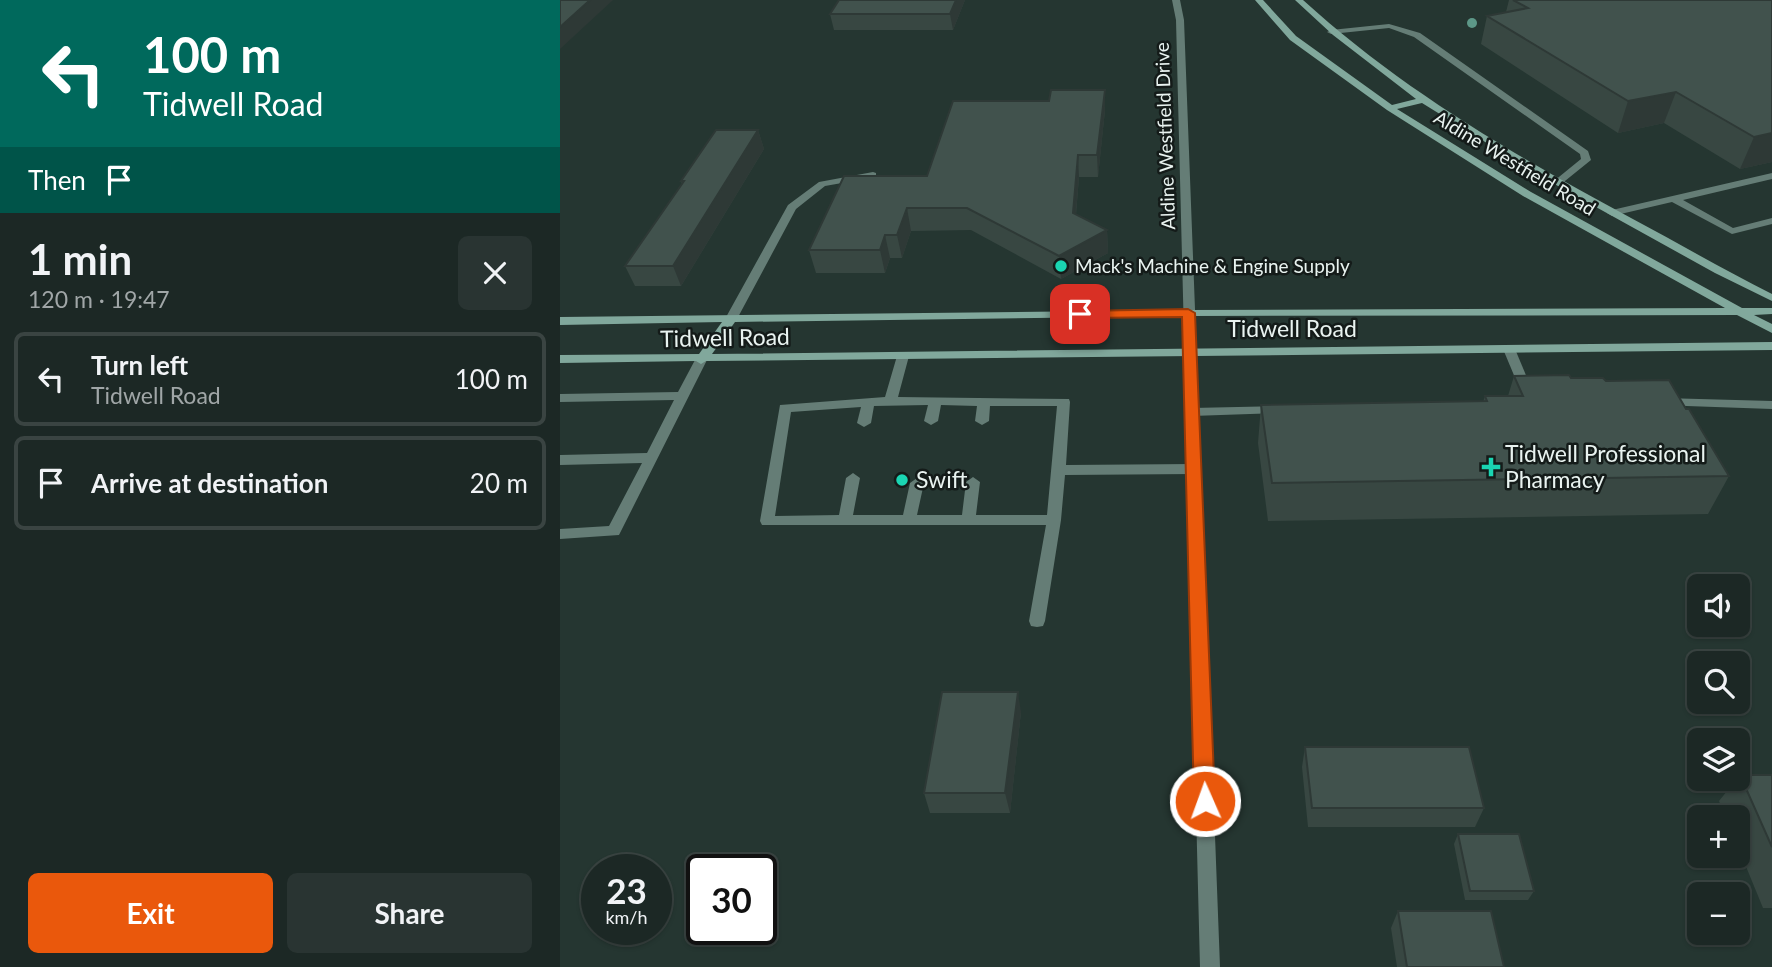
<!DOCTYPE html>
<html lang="en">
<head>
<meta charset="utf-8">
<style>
  body { margin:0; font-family:Lato,sans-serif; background:#293432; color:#f1f3f6; height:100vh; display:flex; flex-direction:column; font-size:26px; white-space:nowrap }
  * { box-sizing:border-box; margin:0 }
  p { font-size:23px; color:#a0a6a7 }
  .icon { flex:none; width:38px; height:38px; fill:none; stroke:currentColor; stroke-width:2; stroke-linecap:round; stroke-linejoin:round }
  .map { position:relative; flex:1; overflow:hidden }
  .details { display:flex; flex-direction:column; background:#1c2825; width:560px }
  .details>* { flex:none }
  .hud { background:#00695c; color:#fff; overflow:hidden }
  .fabs { position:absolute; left:1127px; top:574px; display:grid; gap:14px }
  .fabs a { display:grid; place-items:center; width:63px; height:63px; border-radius:10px; background:#1c2825; box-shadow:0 2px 5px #0004,0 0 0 2px #3a4442; font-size:35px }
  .speed { position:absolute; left:21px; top:854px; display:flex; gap:14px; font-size:35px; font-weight:700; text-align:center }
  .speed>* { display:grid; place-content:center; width:91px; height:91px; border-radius:50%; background:#1c2825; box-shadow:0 2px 5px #0004,0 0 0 2px #3a4442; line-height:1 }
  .speed small { font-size:18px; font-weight:400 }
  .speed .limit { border:4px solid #111; border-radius:10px; background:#fff; color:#111 }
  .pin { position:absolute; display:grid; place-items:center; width:60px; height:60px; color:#fff; margin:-30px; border-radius:14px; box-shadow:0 4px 10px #0006 }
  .me { position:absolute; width:77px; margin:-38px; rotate:358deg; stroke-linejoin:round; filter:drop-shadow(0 0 5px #0008) }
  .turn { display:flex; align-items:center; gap:24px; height:147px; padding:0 28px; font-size:32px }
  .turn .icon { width:91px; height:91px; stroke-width:2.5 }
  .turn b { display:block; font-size:49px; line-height:60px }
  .then { display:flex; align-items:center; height:66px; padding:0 28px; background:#0003; gap:14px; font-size:26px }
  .round { display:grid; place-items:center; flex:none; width:74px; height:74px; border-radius:10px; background:#293432 }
  .headline { display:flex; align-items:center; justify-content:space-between; height:119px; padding:0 28px }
  h1 { font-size:42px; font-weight:700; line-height:52px }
  .button { display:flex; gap:14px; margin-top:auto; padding:14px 28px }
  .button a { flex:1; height:80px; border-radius:10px; background:#ea580c; color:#fff; font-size:28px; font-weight:700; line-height:80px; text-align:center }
  .button a+a { background:#293432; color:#f1f3f6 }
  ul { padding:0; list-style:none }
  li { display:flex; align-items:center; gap:21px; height:94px; margin:0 14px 10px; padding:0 14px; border:4px solid #3a4442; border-radius:10px }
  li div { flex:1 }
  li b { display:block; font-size:26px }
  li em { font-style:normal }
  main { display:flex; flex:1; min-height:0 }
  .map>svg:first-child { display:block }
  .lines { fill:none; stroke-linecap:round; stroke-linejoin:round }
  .service { fill:#657d76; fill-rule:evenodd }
  .minor { fill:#657d76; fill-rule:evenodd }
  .secondary { fill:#81a89c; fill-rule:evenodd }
  .tree { fill:#5d9888 }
  .wall { fill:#384742 }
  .shaded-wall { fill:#2e3936 }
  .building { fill:#41524d; stroke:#2e3936; stroke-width:2 }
  .route { fill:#ea580c; stroke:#983908; stroke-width:2 }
  .poi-dot { fill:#1ad5b2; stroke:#141b19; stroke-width:2.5 }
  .labels { text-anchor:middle; stroke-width:5; stroke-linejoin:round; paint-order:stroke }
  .far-street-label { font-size:19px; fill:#e9f3f0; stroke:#141b19 }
  .far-poi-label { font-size:19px; fill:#e9f3f0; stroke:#141b19; text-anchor:start }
  .street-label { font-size:23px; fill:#e9f3f0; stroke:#141b19 }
  .poi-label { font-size:23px; fill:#e9f3f0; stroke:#141b19; text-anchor:start }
</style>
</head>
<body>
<main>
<section class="details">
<div class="hud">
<div class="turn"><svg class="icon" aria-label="left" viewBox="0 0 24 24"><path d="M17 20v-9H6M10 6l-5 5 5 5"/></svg><div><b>100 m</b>Tidwell Road</div></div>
<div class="then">Then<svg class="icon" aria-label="arrive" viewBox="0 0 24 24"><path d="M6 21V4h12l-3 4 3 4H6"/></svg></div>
</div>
<div class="headline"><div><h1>1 min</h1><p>120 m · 19:47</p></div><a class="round"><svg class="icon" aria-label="close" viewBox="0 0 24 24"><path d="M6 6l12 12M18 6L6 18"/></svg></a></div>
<ul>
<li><svg class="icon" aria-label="left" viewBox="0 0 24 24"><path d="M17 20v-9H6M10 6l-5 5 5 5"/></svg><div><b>Turn left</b><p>Tidwell Road</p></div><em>100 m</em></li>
<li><svg class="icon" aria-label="arrive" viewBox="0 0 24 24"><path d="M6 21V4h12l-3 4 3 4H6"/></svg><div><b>Arrive at destination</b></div><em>20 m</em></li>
</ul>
<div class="button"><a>Exit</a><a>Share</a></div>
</section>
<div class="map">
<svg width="1212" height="967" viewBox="0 0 1212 967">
  <rect width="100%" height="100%" fill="#253631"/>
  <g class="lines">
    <g class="service">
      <path d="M 829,24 L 860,33 L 1028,151 L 1031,160 L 1000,185 L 994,185 L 994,181 L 1021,159 L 1020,154 L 854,37 L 829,28 L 771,34 L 767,32 L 771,30 Z"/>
      <path d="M 313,172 L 316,173 L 316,177 L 265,186 L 236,209 L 177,319 L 175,321 L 167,321 L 165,319 L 228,205 L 259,182 Z"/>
      <path d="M 1212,173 L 1212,179 L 1123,200 L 1173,228 L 1212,218 L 1212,224 L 1172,234 L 1112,202 L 1052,216 L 1047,213 L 1052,210 Z"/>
      <path d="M 949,345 L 955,349 L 973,392 L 971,395 L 967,396 L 961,392 L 943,349 Z"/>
      <path d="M 343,352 L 349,356 L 338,397 L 509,399 L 510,402 L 506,465 L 634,464 L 641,469 L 634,474 L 505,475 L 501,520 L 485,621 L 483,626 L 477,627 L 471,626 L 469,621 L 486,525 L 202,525 L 200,521 L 220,405 L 325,397 L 337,356 ZM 368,405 L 364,421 L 371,425 L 378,421 L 381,405 L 417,406 L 415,421 L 422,425 L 429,421 L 430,406 L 497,406 L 487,515 L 416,515 L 420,482 L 413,477 L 406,482 L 402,515 L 357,515 L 364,483 L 357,478 L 350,483 L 343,515 L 293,515 L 300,478 L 293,473 L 286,478 L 279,515 L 215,516 L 231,412 L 301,407 L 297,423 L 304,427 L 311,423 L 314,406 Z"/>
      <path d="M 141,356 L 147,360 L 59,535 L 0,539 L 0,529 L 49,526 L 82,463 L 0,465 L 0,455 L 87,453 L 114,400 L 0,402 L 0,394 L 118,392 L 135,360 Z"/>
      <path d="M 1103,398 L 1212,401 L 1212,409 L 1098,405 L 1097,402 Z"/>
      <path d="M 718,406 L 724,410 L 723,413 L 632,416 L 626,412 L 632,408 Z"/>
    </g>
    <path class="minor" d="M 612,0 L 620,0 L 624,20 L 660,967 L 640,967 L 616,20 Z"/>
    <path class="secondary" d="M 695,0 L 703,0 L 736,36 L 832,105 L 856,99 L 773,35 L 735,0 L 743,0 C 842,90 954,155 1071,218 C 1118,243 1164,270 1212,294 L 1212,301 L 1155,273 L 980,176 L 862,103 L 837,109 L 971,192 L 1182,308 L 1212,308 L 1212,314 L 1194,315 L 1212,324 L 1212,333 L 1177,315 L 628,316 L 175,322 L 152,354 L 1212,342 L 1212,350 L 146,361 L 141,364 L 136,361 L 0,363 L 0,355 L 139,354 L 162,322 L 0,325 L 0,317 L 628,310 L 1165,308 L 963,196 L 827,110 L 730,40 Z"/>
  </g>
  <circle class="tree" cx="912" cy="23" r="5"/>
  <g class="wall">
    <path d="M 279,0 L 405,0 L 393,30 L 274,30 L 270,14 Z"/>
    <path d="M 949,0 L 1212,0 L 1212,162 L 1180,169 L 1104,123 L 1058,133 L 921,44 L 927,16 L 946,12 Z"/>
    <path d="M 545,110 L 538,177 L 519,177 L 516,215 L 547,230 L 548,253 L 501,279 L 411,230 L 351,231 L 342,258 L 330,258 L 325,273 L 256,273 L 249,250 L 367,176 Z"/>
    <path d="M 198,130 L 204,149 L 121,286 L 75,286 L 65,266 L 122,184 L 121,181 Z"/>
    <path d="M 954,376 L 1046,381 L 1126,409 L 1169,476 L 1148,514 L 708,521 L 698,443 L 701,405 L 923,402 L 925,396 L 948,396 Z"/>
    <path d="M 461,712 L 450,813 L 370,813 L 364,793 Z"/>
    <path d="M 745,747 L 924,808 L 915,827 L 748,827 L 742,767 Z"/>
    <path d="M 1180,775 L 1212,775 L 1212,908 L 1203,908 L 1178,847 L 1178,817 L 1165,817 L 1159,801 Z"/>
    <path d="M 898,834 L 974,891 L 968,900 L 905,900 L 894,844 Z"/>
    <path d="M 838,911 L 944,967 L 837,967 L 831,928 Z"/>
  </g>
  <g class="shaded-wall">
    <path d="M 30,0 L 53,0 L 0,49 L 0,27 Z"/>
    <path d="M 396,0 L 405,0 L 393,30 L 390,14 Z"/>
    <path d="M 545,90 L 545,110 L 538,177 L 537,155 Z"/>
    <path d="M 1116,92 L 1104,123 L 1058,133 L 1068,101 Z"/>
    <path d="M 198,130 L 204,149 L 121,286 L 113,266 Z"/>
    <path d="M 1212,133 L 1212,162 L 1180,169 L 1194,137 Z"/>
    <path d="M 518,155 L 519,177 L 514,236 L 513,213 Z"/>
    <path d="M 347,208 L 351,231 L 342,258 L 337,235 Z"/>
    <path d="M 547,230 L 548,253 L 501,279 L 499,256 Z"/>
    <path d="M 325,235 L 330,258 L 325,273 L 320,250 Z"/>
    <path d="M 458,692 L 461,712 L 450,813 L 445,793 Z"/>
  </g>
  <g class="building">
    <path d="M 0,0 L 30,0 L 0,27 Z"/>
    <path d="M 279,0 L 396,0 L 390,14 L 270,14 Z"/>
    <path d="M 953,0 L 1212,0 L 1212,133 L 1194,137 L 1116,92 L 1068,101 L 927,16 L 968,8 Z"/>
    <path d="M 491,90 L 545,90 L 537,155 L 518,155 L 513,213 L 547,230 L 499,256 L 407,208 L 347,208 L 337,235 L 325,235 L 320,250 L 249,250 L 284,176 L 367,176 L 393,101 L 489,101 Z"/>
    <path d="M 156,130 L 198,130 L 113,266 L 65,266 L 124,181 L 121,181 Z"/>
    <path d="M 1009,375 L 1011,378 L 1043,378 L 1046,381 L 1109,380 L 1126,409 L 1129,409 L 1169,476 L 712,483 L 701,405 L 927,401 L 925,396 L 963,396 L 954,376 Z"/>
    <path d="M 382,692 L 458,692 L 445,793 L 364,793 Z"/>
    <path d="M 745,747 L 909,747 L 924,808 L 752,808 Z"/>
    <path d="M 1180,775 L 1212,775 L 1212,847 Z"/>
    <path d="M 898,834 L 959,834 L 974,891 L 910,891 Z"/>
    <path d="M 838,911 L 931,911 L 944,967 L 847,967 Z"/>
  </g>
  <path class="route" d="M 628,309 L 635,313 L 655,801 L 652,808 L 645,811 L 637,808 L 634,801 L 622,317 L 520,318 L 514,314 L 520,311 Z"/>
  <g class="poi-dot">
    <circle cx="501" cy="266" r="7"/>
    <path d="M927.5 456.5h7v7h7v7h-7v7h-7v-7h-7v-7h7z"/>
    <circle cx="342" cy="480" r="7"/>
  </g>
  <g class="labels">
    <g class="far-street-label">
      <text transform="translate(605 136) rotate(-92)" y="7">Aldine Westfield Drive</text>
      <text transform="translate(955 163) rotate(31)" y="7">Aldine Westfield Road</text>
    </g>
    <g class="far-poi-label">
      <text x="515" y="273">Mack's Machine &amp; Engine Supply</text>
    </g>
    <g class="street-label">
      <text x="732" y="337">Tidwell Road</text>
      <text transform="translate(165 338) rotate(-1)" y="8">Tidwell Road</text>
    </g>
    <g class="poi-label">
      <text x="945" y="462">Tidwell Professional<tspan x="945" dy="26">Pharmacy</tspan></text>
      <text x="356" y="488">Swift</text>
    </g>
  </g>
</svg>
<div class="fabs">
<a><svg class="icon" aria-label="sound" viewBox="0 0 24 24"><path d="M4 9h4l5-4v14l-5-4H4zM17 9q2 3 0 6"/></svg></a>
<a><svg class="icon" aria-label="search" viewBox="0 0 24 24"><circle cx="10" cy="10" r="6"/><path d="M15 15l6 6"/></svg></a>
<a><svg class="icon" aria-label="layers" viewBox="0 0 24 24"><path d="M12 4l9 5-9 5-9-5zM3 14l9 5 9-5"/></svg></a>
<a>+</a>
<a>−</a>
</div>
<div class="speed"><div>23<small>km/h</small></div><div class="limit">30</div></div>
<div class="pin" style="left:520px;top:314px;background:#d93025"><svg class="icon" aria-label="arrive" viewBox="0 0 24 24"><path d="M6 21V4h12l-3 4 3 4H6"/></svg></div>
<svg class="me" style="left:645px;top:801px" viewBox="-20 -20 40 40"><circle r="17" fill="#ea580c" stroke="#fff" stroke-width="3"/><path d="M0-11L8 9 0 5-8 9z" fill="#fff"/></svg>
</div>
</main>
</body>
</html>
